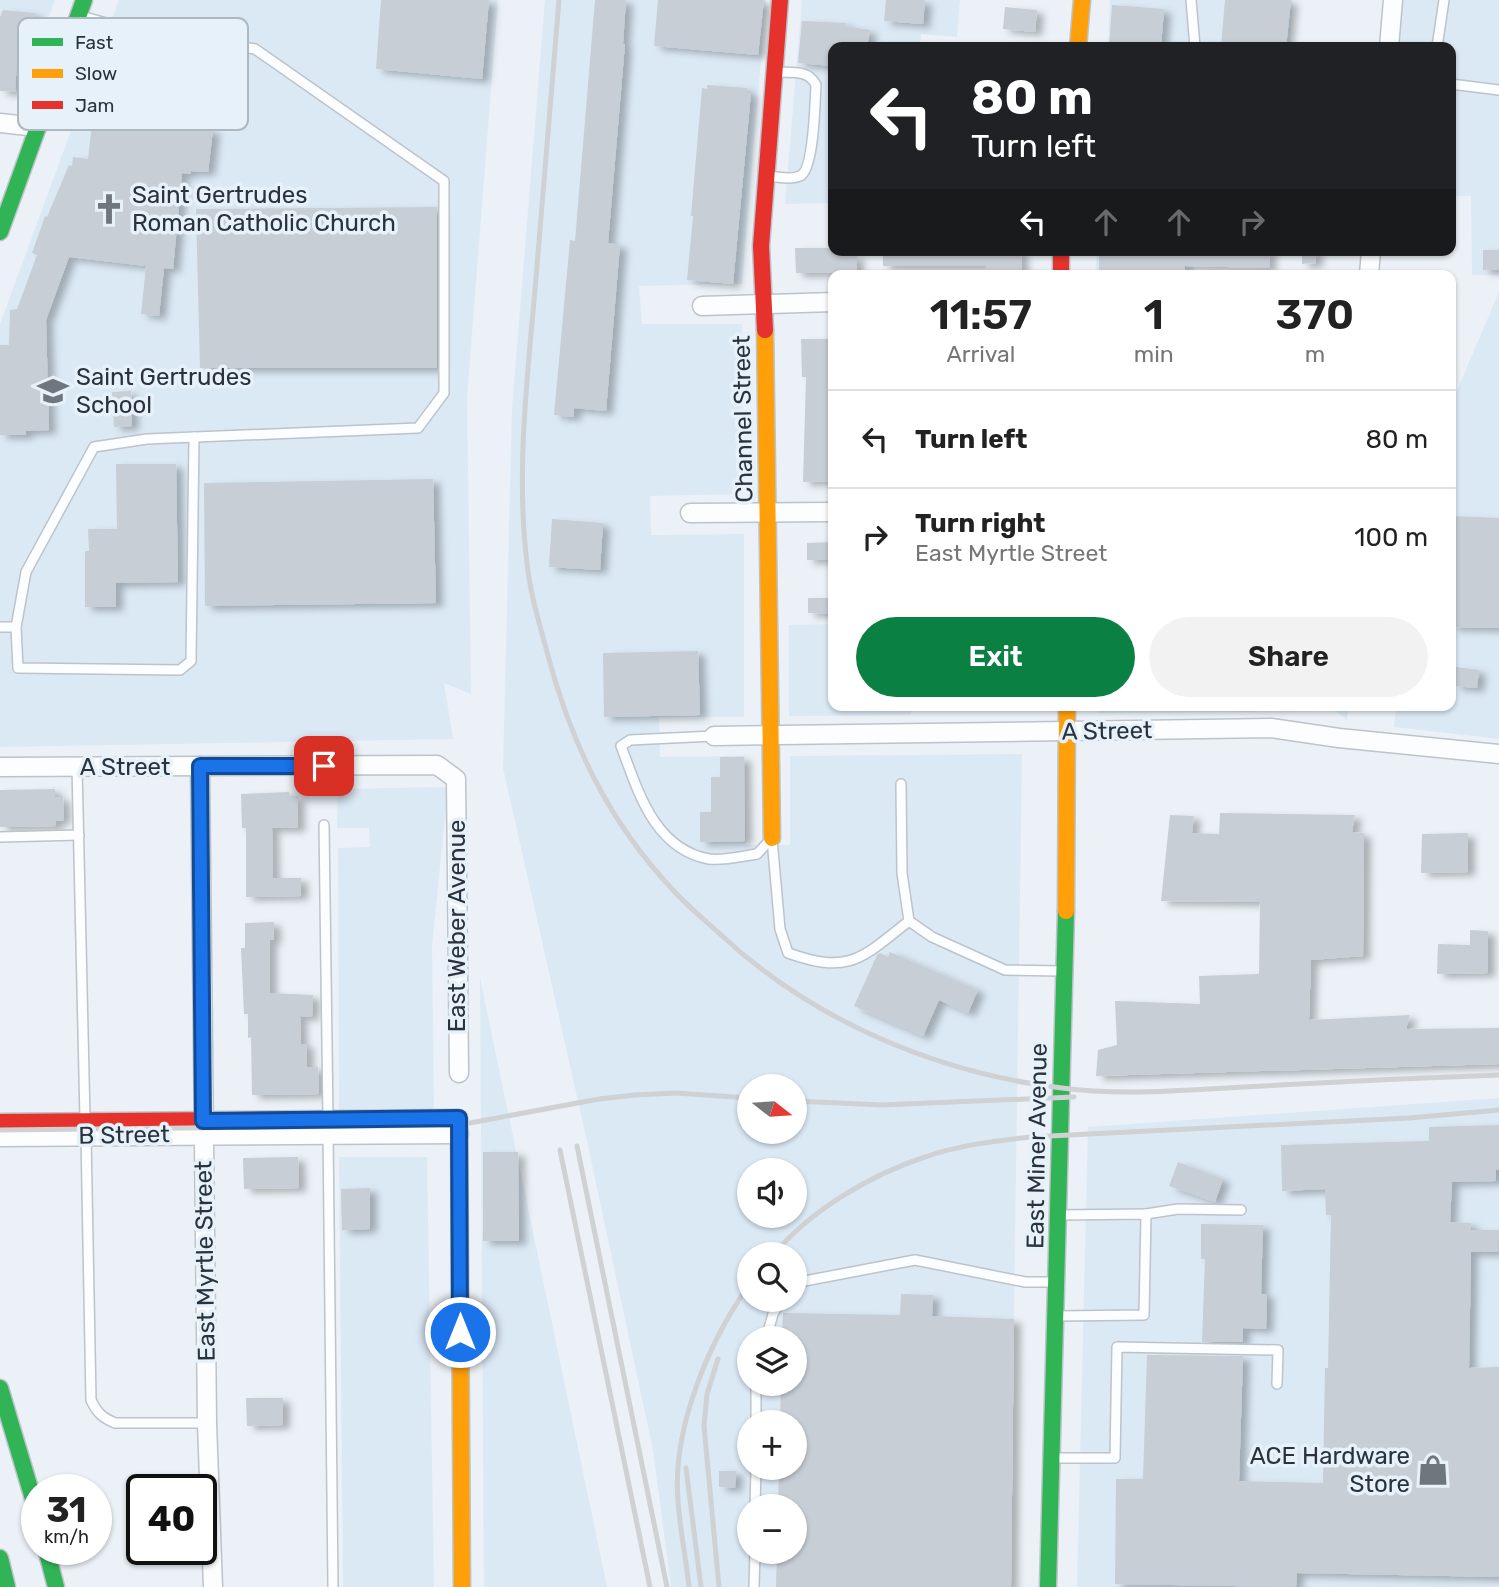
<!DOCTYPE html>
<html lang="en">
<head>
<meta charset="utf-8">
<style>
  body { margin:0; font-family:Rubik,sans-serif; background:#f2f2f2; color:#222; height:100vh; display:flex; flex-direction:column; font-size:26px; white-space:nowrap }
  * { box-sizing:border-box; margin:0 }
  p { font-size:23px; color:#767676 }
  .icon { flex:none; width:38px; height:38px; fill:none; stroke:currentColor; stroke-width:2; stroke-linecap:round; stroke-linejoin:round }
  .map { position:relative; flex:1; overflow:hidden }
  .panel { position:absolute; left:828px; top:270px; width:628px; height:441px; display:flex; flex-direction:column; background:#fff; border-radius:14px; box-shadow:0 2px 5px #0004 }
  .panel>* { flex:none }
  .hud { position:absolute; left:828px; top:42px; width:628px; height:214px; border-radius:14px; box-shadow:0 2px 5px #0004; background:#202124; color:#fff; overflow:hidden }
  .needle { width:46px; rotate:107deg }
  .buttons { position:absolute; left:737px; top:1074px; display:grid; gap:14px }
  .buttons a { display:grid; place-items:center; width:70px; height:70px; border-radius:50%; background:#fff; box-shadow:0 2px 5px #0004; font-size:35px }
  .speed { position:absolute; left:21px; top:1474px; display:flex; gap:14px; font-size:35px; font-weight:700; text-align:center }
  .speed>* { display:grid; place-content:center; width:91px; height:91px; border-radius:50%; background:#fff; box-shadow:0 2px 5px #0004; line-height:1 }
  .speed small { font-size:18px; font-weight:400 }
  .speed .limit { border:4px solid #111; border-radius:10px; background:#fff; color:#111 }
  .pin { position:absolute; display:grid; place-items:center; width:60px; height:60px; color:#fff; margin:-30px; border-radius:14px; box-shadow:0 4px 10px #0006 }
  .me { position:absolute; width:77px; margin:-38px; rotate:0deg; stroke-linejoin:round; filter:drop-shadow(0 0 5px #0008) }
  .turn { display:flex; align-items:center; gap:24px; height:147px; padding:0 28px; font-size:32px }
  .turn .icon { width:91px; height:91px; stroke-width:2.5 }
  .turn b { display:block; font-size:49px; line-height:60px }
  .lanes { display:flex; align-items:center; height:66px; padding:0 28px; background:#0003; justify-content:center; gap:35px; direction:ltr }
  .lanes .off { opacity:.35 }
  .eta { display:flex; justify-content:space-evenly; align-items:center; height:119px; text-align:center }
  .eta b { font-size:42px; font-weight:600; line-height:49px }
  .primary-button { display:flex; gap:14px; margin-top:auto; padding:14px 28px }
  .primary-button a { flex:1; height:80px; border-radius:42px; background:#0b8043; color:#fff; font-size:28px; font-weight:600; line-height:80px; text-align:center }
  .primary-button a+a { background:#f2f2f2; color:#222 }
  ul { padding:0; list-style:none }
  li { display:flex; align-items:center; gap:21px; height:98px; padding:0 28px; border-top:2px solid #e0e0e0 }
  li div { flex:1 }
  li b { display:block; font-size:26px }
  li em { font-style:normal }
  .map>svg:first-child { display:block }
  .built { fill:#dbe9f5; fill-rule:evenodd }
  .building { fill:#c7ced5; filter:url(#shadow) }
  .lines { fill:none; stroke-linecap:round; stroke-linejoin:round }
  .lane-casing { stroke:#bcc3ca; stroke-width:12 }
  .street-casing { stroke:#bcc3ca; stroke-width:21 }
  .fast-casing { stroke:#bcc3ca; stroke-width:19 }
  .slow-casing { stroke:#bcc3ca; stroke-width:19 }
  .jam-casing { stroke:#bcc3ca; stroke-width:19 }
  .lane { stroke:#fcfdfe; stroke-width:9 }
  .street { stroke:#fcfdfe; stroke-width:18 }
  .fast { stroke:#30b455; stroke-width:16 }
  .slow { stroke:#ff9f0a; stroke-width:16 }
  .jam { stroke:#e5322d; stroke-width:16 }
  .rail { stroke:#cfd1d3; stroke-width:5 }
  .route-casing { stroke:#114b97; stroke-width:18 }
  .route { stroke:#1a73e8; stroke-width:12 }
  .labels { text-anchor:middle; stroke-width:7; stroke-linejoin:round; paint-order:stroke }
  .poi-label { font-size:24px; fill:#2a333d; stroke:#e7f1fa; text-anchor:start }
  .street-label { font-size:24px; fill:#2a333d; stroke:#e7f1fa }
  .key { fill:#e7f1fa; stroke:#aeb8c1; stroke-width:2 }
  .key-label { font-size:19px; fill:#2a333d }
</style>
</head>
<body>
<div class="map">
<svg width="1499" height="1587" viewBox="0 0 1499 1587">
  <defs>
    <filter id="shadow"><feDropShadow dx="7" dy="4" stdDeviation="3.5" flood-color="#0004"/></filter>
  </defs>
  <rect width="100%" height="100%" fill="#ebf1f6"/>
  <g class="built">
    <path d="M 0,0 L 55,0 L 21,90 L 0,89 Z"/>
    <path d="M 119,0 L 498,0 L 467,397 L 471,694 L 444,683 L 453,739 L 0,747 L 0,324 Z"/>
    <path d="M 545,0 L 766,0 L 742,284 L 639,286 L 642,324 L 742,324 L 743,494 L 650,496 L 651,535 L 744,534 L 744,717 L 659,717 L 660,757 L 745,756 L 746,845 L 790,845 L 790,756 L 1022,754 L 1010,1587 L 671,1587 L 653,1450 L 587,1141 L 503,768 L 512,409 ZM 749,1087 L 794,1087 L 794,1132 L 749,1132 ZM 749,1171 L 794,1171 L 794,1216 L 749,1216 ZM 749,1255 L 794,1255 L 794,1300 L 749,1300 ZM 749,1339 L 794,1339 L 794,1384 L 749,1384 ZM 749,1423 L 794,1423 L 794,1468 L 749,1468 ZM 749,1507 L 794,1507 L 794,1552 L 749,1552 Z"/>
    <path d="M 802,0 L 960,0 L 957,37 L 921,34 L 920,47 L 833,47 L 833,203 L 785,204 Z"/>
    <path d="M 1110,0 L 1293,0 L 1290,47 L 1108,47 Z"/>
    <path d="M 1390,0 L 1499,0 L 1499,275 L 1472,275 L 1471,196 L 1451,196 L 1451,47 L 1385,47 Z"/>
    <path d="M 1097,250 L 1194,250 L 1194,275 L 1095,275 Z"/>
    <path d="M 1499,292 L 1499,739 L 1394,727 L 1396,705 L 1451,705 L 1451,394 L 1456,393 Z"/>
    <path d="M 833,624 L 833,705 L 911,705 L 911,715 L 789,716 L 789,625 Z"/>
    <path d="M 1098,705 L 1349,705 L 1347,720 L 1336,711 L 1098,713 Z"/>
    <path d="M 448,787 L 432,946 L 434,1109 L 339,1110 L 338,848 L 370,847 L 369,828 L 337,828 L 338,789 Z"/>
    <path d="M 480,978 L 607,1587 L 484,1587 Z"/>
    <path d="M 1499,1098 L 1499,1587 L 1077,1587 L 1088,1127 Z"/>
    <path d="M 339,1157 L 427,1157 L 434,1587 L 343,1587 Z"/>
  </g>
  <g class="building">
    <path d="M 381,0 L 489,0 L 482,79 L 376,69 Z"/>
    <path d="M 595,0 L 626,0 L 623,44 L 625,44 L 608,243 L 620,245 L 606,411 L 574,408 L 574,417 L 554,415 L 570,240 L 575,241 Z"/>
    <path d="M 658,0 L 764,0 L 758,55 L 654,46 Z"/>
    <path d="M 886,0 L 925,0 L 923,24 L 884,21 Z"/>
    <path d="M 1225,0 L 1291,0 L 1286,47 L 1221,47 Z"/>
    <path d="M 1112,5 L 1164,9 L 1161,47 L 1109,47 Z"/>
    <path d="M 1005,7 L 1037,10 L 1035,32 L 1003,29 Z"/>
    <path d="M 3,10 L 35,13 L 33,31 L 19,30 L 15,92 L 0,91 L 0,17 Z"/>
    <path d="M 802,21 L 846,23 L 845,26 L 870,30 L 867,47 L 833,47 L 833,66 L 798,63 Z"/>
    <path d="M 123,51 L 199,61 L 195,89 L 142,82 L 137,120 L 176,125 L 178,115 L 197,116 L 195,127 L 213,130 L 208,172 L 190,171 L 191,174 L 182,173 L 173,269 L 164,268 L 159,316 L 141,314 L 146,266 L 69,257 L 46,320 L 49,430 L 26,431 L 26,435 L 0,435 L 0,345 L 9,345 L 10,310 L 17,309 L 37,255 L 32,253 L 45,216 L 47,217 L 69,165 L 72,166 L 73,157 L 88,159 L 93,115 L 100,116 L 106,70 L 121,72 Z"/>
    <path d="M 707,85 L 747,88 L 747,93 L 751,93 L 733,284 L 687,280 L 693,216 L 691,216 L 702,88 L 707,89 Z"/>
    <path d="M 437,207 L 437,368 L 200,368 L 196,209 Z"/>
    <path d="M 795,248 L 833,248 L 833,250 L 839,250 L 839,255 L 857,255 L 857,273 L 796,273 Z"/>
    <path d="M 883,250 L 1021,250 L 1022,272 L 986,273 L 986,266 L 883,266 Z"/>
    <path d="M 1099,250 L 1270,250 L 1269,268 L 1185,266 L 1185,270 L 1099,273 Z"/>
    <path d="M 1302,250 L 1316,250 L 1316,263 L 1302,264 Z"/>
    <rect x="1483" y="250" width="16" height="20"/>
    <path d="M 801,339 L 829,339 L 829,401 L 833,401 L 833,481 L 803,482 L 806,377 L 802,377 Z"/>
    <path d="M 131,391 L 132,426 L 114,427 L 112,392 Z"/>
    <path d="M 116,464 L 176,464 L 178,582 L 116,583 L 116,607 L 85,607 L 85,551 L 89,551 L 88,529 L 117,529 Z"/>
    <path d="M 433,479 L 436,603 L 205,606 L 204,483 Z"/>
    <path d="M 1451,516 L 1499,518 L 1499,628 L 1451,627 Z"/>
    <path d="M 552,519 L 603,523 L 600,570 L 549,567 Z"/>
    <path d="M 833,542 L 833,560 L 807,560 L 807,543 Z"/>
    <path d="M 808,598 L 830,598 L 830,614 L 808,613 Z"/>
    <path d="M 698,651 L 700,715 L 604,717 L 603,653 Z"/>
    <path d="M 1456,667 L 1479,670 L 1477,688 L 1454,686 Z"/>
    <path d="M 720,757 L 744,757 L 745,841 L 700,842 L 700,812 L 711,812 L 711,777 L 720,777 Z"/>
    <path d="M 55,789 L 55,797 L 63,797 L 64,820 L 56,821 L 56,826 L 0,827 L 0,790 Z"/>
    <path d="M 289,792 L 289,796 L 298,796 L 298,828 L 272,828 L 273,878 L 301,878 L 301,896 L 246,897 L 246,828 L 242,828 L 241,794 Z"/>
    <path d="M 1220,813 L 1355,815 L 1352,832 L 1364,833 L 1363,956 L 1311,960 L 1309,1020 L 1410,1015 L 1406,1029 L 1499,1028 L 1499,1064 L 1096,1076 L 1098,1050 L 1117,1045 L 1115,1001 L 1200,1004 L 1199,976 L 1259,974 L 1260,902 L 1161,901 L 1170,815 L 1194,816 L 1192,833 L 1219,834 Z"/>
    <path d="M 1468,833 L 1468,872 L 1421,873 L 1422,834 Z"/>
    <path d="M 274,922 L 274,940 L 270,940 L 270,993 L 313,995 L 312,1017 L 300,1016 L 301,1044 L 307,1044 L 307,1067 L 318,1067 L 319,1094 L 252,1095 L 251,1037 L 248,1038 L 248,1014 L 244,1014 L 241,948 L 245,948 L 245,923 Z"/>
    <path d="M 1470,930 L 1488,931 L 1488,973 L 1437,974 L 1438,944 L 1470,945 Z"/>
    <path d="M 890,952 L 978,990 L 968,1013 L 939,1000 L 923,1036 L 854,1006 L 877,955 L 880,953 L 888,957 Z"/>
    <path d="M 1499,1125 L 1499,1170 L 1496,1170 L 1496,1181 L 1452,1182 L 1450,1222 L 1471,1223 L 1471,1230 L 1499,1230 L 1498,1252 L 1471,1252 L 1469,1368 L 1499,1367 L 1499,1577 L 1297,1573 L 1296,1587 L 1115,1584 L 1116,1479 L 1143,1479 L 1147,1355 L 1243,1356 L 1239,1481 L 1323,1483 L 1325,1368 L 1328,1368 L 1331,1215 L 1326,1215 L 1325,1189 L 1282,1191 L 1281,1145 L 1429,1141 L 1429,1127 Z"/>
    <path d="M 483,1152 L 518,1152 L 519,1241 L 483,1241 Z"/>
    <path d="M 298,1157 L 299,1188 L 244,1189 L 243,1158 Z"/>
    <path d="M 1178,1162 L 1223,1179 L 1215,1202 L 1169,1186 Z"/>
    <path d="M 370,1188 L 370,1229 L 342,1230 L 341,1189 Z"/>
    <path d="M 1201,1224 L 1263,1225 L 1261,1294 L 1267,1294 L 1266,1329 L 1243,1328 L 1243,1342 L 1202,1342 L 1205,1259 L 1201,1259 Z"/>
    <path d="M 901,1294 L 933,1295 L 932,1316 L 1014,1319 L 1011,1587 L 776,1587 L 777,1552 L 794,1552 L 794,1507 L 778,1507 L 779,1468 L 794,1468 L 794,1423 L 780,1423 L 781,1384 L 794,1384 L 794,1339 L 782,1339 L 783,1313 L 900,1315 Z"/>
    <path d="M 246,1398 L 283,1398 L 283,1425 L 247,1426 Z"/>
    <path d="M 719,1471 L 736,1471 L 735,1488 L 719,1487 Z"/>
  </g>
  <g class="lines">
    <defs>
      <g id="lane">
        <path d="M 1191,0 L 1195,47"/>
        <path d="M 1437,47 L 1444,0"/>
        <path d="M 1451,84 L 1499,90"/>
        <path d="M 767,176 C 776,177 792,180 800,176 C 814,170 815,101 816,85 C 808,69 791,73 776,72"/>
        <path d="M 0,627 L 16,627 L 26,572 L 94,447 L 147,439 L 418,428 L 444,393 L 444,181 L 255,49 L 121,27 L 81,16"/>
        <path d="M 16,627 L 18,668 L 180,670 L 191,661 L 194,437"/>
        <path d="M 714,736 L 630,740 L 621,746 C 638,791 654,849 709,859 C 723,861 743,856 757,854 L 771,839"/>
        <path d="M 77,767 L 85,1119"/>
        <path d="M 901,784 L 902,873 L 909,921 L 932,937 L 1005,970 L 1062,971"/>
        <path d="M 324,825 L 328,1118"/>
        <path d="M 0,837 L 79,835"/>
        <path d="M 772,839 L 780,929 L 788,953 C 850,975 862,958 909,921"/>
        <path d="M 328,1132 L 333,1587"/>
        <path d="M 86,1136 L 91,1400 C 97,1413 103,1418 115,1423 L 207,1423"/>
        <path d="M 1146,1214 L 1178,1209 L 1241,1210"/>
        <path d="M 794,1283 L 915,1260 L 1025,1282 L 1054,1282"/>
        <path d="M 1057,1316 L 1144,1315 L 1146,1214 L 1058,1215"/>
        <path d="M 766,1339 L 773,1314 L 781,1300"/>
        <path d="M 756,1423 L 756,1384"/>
        <path d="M 1053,1458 L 1115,1458 L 1117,1347 L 1278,1350 L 1277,1384"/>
        <path d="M 755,1507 L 756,1468"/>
        <path d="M 754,1587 L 755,1552"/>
      </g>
      <g id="street">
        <path d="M 1389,47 L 1393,0"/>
        <path d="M 0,123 L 37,127"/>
        <path d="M 1369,275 L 1371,250"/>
        <path d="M 702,306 L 833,302"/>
        <path d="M 690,513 L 833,512"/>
        <path d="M 714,736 L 1271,728 L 1339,738 L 1499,754"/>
        <path d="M 200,766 L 207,1423 L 213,1587"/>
        <path d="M 0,767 L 437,765 L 456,779 L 459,1073"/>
        <path d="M 0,1137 L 459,1134"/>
      </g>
      <g id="fast">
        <path d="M 0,232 L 84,0"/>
        <path d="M 0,1388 L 37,1512"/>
        <path d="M 46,1549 L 56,1587"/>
        <path d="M 0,1558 L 7,1587"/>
        <path d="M 1048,1587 L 1066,911"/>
      </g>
      <g id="slow">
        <path d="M 1078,47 L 1082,0"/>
        <path d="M 765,330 L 772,838"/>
        <path d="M 1066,911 L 1067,705"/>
        <path d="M 455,1118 L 459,1118 L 462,1587"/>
      </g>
      <g id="jam">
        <path d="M 1061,250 L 1061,275"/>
        <path d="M 765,330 L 761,246 L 780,0"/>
        <path d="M 0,1122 L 455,1118"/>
      </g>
    </defs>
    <use href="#lane" class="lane-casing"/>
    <use href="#street" class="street-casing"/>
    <use href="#fast" class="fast-casing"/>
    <use href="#slow" class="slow-casing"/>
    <use href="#jam" class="jam-casing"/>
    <use href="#lane" class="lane"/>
    <use href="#street" class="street"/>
    <use href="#fast" class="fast"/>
    <use href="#slow" class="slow"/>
    <use href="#jam" class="jam"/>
    <g class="rail">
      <path d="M 559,0 C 551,97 543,194 535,290 C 527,380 516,473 527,563 C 530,593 539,622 547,652 C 571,743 608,821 673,890 C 687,906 704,919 720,934 C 813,1021 937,1073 1062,1088 C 1122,1096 1184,1090 1244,1087 C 1329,1082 1414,1078 1499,1075"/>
      <path d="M 794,1101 L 882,1105 L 1074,1097"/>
      <path d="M 0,1130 L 459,1125 L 599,1099 L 635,1095 L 676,1093 L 749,1098"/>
      <path d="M 577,1146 L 667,1587"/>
      <path d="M 560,1150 L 650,1587"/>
      <path d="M 773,1255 C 811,1210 870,1175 925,1157 C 959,1145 995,1141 1030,1137 L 1409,1118 L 1499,1110"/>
      <path d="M 718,1359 L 707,1394 L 704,1426 L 719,1587"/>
      <path d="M 686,1468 L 701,1587"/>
      <path d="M 689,1587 C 686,1558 680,1530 678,1501 C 672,1429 708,1343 749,1285"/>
    </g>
  </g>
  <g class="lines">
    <defs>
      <path id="route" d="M 324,766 L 200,766 L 203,1121 L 459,1118 L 460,1332"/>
    </defs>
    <use href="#route" class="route-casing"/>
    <use href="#route" class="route"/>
  </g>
  <defs>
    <symbol id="church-bare" viewBox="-9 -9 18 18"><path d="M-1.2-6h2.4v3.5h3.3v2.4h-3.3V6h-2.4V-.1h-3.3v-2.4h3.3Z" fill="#6e767e" stroke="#e7f1fa" stroke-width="2.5" paint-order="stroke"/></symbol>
    <symbol id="school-bare" viewBox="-9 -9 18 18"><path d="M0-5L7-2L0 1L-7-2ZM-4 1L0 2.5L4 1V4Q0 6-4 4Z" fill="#6e767e" stroke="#e7f1fa" stroke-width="2.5" paint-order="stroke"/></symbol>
    <symbol id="shop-bare" viewBox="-9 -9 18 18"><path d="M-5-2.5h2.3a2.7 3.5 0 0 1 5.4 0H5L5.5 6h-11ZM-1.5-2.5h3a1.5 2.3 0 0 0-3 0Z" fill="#6e767e" stroke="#e7f1fa" stroke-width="2.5" paint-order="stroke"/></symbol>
  </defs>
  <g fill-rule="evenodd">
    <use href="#church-bare" x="87" y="187" width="44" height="44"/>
    <use href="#school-bare" x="31" y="369" width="44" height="44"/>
    <use href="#shop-bare" x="1411" y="1448" width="44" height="44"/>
  </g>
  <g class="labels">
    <g class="poi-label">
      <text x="132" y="203">Saint Gertrudes<tspan x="132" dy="28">Roman Catholic Church</tspan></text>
      <text x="76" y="385">Saint Gertrudes<tspan x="76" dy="28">School</tspan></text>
      <text x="1410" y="1464" text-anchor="end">ACE Hardware<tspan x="1410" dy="28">Store</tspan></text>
    </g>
    <g class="street-label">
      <text transform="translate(743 419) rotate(-91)" y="8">Channel Street</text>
      <text transform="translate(1107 731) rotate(-1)" y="8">A Street</text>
      <text x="125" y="775">A Street</text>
      <text transform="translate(457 926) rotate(-90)" y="8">East Weber Avenue</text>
      <text transform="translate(124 1135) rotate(-1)" y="8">B Street</text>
      <text transform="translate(1037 1146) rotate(-89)" y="8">East Miner Avenue</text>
      <text transform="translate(205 1261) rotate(-91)" y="8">East Myrtle Street</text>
    </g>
  </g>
  <rect x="18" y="18" width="230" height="112" rx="10" class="key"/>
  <rect x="32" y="38" width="31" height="8" fill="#30b455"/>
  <rect x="32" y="69" width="31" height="9" fill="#ff9f0a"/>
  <rect x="32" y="101" width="31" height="8" fill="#e5322d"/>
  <g class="key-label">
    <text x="75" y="49">Fast</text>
    <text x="75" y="80">Slow</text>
    <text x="75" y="112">Jam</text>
  </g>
</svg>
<div class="buttons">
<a><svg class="needle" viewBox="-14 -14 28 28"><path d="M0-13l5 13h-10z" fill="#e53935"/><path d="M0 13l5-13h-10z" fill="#767676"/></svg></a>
<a><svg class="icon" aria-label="sound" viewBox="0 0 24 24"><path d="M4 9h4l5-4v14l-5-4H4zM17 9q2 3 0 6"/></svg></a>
<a><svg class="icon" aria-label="search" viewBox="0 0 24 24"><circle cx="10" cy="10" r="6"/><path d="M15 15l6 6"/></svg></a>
<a><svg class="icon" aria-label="layers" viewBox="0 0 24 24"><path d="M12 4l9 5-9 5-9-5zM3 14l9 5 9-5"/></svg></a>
<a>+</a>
<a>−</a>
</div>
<div class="speed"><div>31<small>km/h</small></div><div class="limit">40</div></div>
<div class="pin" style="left:324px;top:766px;background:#d93025"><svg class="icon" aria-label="arrive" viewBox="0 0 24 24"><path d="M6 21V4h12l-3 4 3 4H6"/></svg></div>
<svg class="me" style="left:460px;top:1332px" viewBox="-20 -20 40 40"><circle r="17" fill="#1a73e8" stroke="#fff" stroke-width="3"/><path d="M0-11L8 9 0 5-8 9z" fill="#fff"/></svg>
<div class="hud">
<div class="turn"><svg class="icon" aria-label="left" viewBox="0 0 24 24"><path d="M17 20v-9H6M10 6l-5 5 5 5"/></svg><div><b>80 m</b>Turn left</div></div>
<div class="lanes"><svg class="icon" aria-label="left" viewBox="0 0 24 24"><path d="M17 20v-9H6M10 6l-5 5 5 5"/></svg><svg class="icon off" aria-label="ahead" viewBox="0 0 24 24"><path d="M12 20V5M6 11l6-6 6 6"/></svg><svg class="icon off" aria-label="ahead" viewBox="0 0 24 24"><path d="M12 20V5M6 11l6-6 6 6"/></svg><svg class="icon off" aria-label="right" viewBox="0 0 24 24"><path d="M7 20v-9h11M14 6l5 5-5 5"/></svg></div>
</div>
<section class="panel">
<div class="eta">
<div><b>11:57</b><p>Arrival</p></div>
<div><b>1</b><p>min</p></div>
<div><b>370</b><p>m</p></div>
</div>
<ul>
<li><svg class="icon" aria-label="left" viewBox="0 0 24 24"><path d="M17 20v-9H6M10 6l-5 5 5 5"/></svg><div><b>Turn left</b></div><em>80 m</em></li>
<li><svg class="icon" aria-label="right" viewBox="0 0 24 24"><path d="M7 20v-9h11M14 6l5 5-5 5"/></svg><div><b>Turn right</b><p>East Myrtle Street</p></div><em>100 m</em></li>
</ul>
<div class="primary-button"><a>Exit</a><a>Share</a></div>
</section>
</div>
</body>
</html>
